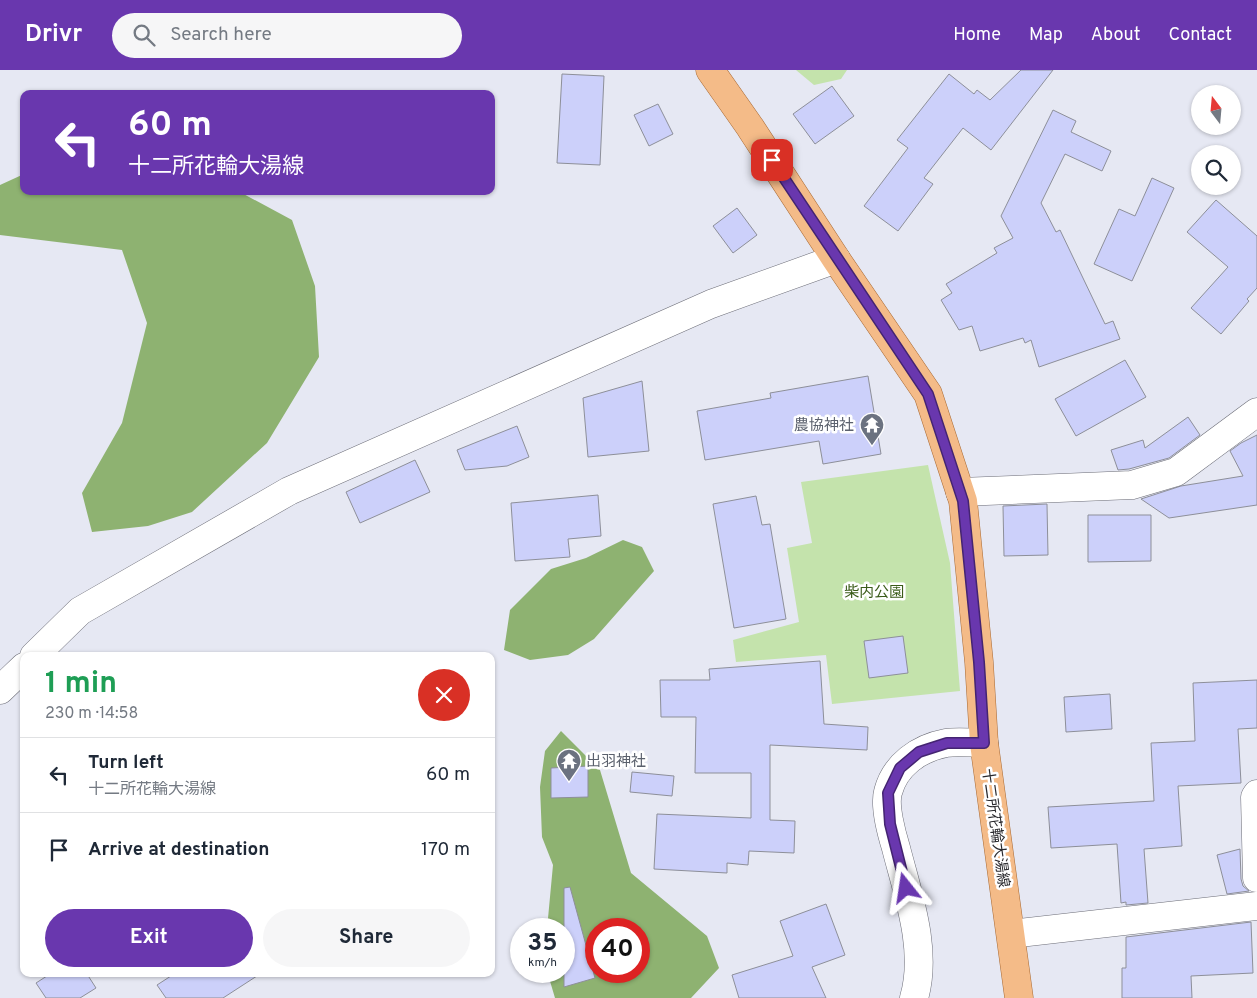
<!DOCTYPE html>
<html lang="en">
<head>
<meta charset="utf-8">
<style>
  body { margin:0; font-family:Overpass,"Noto Sans JP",sans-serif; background:#f6f6f7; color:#1f2937; height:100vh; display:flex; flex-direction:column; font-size:19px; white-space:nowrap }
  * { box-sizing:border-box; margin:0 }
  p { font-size:16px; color:#747a83 }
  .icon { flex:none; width:28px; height:28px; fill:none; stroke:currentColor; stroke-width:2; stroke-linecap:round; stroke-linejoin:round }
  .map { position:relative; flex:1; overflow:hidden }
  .details { position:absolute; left:20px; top:582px; width:475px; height:325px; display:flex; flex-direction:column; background:#fff; border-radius:10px; box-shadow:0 1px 4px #0004 }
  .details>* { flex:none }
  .guide { position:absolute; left:20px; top:20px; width:475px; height:105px; border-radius:10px; box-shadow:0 1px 4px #0004; background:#6937ae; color:#fff; overflow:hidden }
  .needle { width:32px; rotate:344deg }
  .fabs { position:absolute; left:1191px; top:15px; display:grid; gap:10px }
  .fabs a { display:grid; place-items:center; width:50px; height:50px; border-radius:50%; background:#fff; box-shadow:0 1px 4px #0004; font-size:25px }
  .speed { position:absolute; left:510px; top:848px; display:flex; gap:10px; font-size:25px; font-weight:700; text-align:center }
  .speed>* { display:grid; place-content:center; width:65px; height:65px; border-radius:50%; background:#fff; box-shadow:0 1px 4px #0004; line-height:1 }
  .speed small { font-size:12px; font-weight:400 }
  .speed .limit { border:8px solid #d22; background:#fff; color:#111 }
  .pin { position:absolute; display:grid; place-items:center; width:42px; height:42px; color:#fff; margin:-21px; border-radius:10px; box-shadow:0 2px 8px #0006 }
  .me { position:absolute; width:55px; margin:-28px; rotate:345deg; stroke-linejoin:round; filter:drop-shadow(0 0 4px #0008) }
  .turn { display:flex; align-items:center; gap:18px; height:105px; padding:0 25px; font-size:22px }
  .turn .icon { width:65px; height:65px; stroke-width:2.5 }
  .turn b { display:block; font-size:35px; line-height:42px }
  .round { display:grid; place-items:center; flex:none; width:52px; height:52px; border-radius:26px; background:#f6f6f7 }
  .summary { display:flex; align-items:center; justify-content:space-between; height:85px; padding:0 25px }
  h1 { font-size:30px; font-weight:700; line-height:38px; color:#1e9e55 }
  .action { display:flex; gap:10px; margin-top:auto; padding:10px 25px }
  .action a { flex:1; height:58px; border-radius:30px; background:#6937ae; color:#fff; font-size:20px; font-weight:700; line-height:58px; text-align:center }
  .action a+a { background:#f6f6f7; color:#1f2937 }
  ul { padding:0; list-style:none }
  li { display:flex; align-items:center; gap:15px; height:75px; padding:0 25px; border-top:1px solid #e0e1e3 }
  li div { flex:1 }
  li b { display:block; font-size:19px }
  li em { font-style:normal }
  header { display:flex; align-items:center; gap:30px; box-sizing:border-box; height:70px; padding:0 25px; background:#6937ae; color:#fff }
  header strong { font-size:24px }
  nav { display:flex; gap:28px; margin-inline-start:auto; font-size:18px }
  .search { width:350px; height:45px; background:#f6f6f7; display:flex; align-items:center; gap:12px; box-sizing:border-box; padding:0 18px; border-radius:28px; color:#747a83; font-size:19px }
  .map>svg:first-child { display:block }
  .green { fill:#c4e3ac }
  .forest { fill:#8eb271; fill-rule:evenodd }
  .building { fill:#ccd0fa; stroke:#8d8f99 }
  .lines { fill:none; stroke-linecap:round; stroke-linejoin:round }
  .minor-casing { stroke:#6c6d77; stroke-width:29 }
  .tertiary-casing { stroke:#6c6d77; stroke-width:29 }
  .primary-casing { stroke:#a86a35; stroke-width:29 }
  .minor { stroke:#fff; stroke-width:28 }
  .tertiary { stroke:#fff; stroke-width:28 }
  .primary { stroke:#f4bb88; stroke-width:28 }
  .route-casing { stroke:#442471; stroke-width:12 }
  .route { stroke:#6937ae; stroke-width:9 }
  .labels { text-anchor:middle; stroke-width:5; stroke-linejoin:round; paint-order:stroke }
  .worship-label { font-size:15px; fill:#5b616d; stroke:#fff; text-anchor:end }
  .park-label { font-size:15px; fill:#3a5b19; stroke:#fff }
  .street-label { font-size:15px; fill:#2a2a2e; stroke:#fff }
</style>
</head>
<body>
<header>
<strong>Drivr</strong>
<div class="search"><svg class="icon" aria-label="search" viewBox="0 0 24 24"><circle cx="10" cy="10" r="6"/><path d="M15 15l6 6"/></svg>Search here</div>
<nav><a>Home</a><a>Map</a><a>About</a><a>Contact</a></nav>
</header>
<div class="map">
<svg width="1257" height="928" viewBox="0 0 1257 928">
  <rect width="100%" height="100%" fill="#e6e8f3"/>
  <g class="green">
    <path d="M 796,0 L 847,0 L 841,9 L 814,15 Z"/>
    <path d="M 928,395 L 950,493 L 960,621 L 832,634 L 826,585 L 736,592 L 733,570 L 799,552 L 787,478 L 812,473 L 801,412 Z"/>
  </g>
  <g class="forest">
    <path d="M 24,104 L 24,121 L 238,121 L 292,150 L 315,216 L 319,287 L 267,373 L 192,442 L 148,456 L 92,462 L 82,423 L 122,353 L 147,253 L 122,180 L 0,165 L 0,115 Z"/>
    <path d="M 623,470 L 642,477 L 654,501 L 594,569 L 568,585 L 530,590 L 504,580 L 510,540 L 551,499 L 586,488 Z"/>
    <path d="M 561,661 L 600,700 L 631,803 L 707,866 L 719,898 L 691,928 L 555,928 L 547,901 L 564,901 L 564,859 L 547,859 L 553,795 L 542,767 L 540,717 L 545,681 ZM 596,859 L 639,859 L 639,901 L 596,901 Z"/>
  </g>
  <g class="building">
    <path d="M 1021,0 L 1053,0 L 991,80 L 963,58 L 924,108 L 933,114 L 898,161 L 864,136 L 908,78 L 897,70 L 949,4 L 974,24 L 977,20 L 990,30 Z"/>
    <path d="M 562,4 L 604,6 L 600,95 L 557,93 Z"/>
    <path d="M 832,16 L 854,46 L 815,74 L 793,44 Z"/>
    <path d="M 658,34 L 673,64 L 649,76 L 634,45 Z"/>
    <path d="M 1053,40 L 1076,51 L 1071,62 L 1111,81 L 1102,101 L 1065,84 L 1041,133 L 1056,162 L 1060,160 L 1105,254 L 1113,251 L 1120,269 L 1039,297 L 1031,270 L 1025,273 L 1023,268 L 980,281 L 972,256 L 959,260 L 941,230 L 952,223 L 946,214 L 997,183 L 994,178 L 1013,168 L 1001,146 Z"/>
    <path d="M 1152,108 L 1174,118 L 1132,211 L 1094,194 L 1119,139 L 1135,146 Z"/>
    <path d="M 1216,130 L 1257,166 L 1257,218 L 1247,229 L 1249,231 L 1221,264 L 1191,238 L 1228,197 L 1187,162 Z"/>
    <path d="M 737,138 L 757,165 L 733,183 L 713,156 Z"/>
    <path d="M 1125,290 L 1146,327 L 1076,366 L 1055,329 Z"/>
    <path d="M 868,306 L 881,384 L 823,394 L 819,371 L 705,390 L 697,341 L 771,328 L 770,323 Z"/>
    <path d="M 642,311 L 649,381 L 588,387 L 583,328 Z"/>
    <path d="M 1188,347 L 1200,365 L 1169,388 L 1129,399 L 1118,400 L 1111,380 L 1143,370 L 1145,378 Z"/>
    <path d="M 517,356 L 529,387 L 507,396 L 465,400 L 457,380 Z"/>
    <path d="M 1257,365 L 1257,435 L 1169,448 L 1141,429 L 1181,416 L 1243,406 L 1230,381 L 1241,373 Z"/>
    <path d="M 415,390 L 430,422 L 360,453 L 346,422 Z"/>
    <path d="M 598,425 L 601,466 L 568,469 L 570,487 L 515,491 L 511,433 Z"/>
    <path d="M 756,426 L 762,455 L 770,454 L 786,549 L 734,558 L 713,434 Z"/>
    <path d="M 1047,434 L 1048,485 L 1004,486 L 1003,436 Z"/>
    <path d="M 1088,445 L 1151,445 L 1151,491 L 1088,492 Z"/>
    <path d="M 903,566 L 908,603 L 869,608 L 864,571 Z"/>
    <path d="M 820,591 L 824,654 L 868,657 L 867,680 L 770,675 L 770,750 L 795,751 L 794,783 L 749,781 L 748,795 L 727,793 L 727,803 L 654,799 L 657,744 L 751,748 L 751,703 L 695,703 L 696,647 L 661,647 L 660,610 L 710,610 L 709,599 Z"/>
    <path d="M 1257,610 L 1257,658 L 1238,659 L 1241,713 L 1178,716 L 1182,776 L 1144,779 L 1148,833 L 1126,835 L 1126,832 L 1121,833 L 1117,774 L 1051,778 L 1048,737 L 1154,731 L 1151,673 L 1195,671 L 1193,613 Z"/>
    <path d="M 1110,624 L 1112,659 L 1066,662 L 1064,627 Z"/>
    <path d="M 588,696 L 588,727 L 551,728 L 551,698 Z"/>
    <path d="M 632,702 L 674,706 L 672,726 L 630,722 Z"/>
    <path d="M 1240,779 L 1241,809 L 1243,816 L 1249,821 L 1227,824 L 1217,785 Z"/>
    <path d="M 570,817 L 595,908 L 564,917 L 564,818 Z"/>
    <path d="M 826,834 L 845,885 L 812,897 L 826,928 L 739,928 L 732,905 L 793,886 L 780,851 Z"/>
    <path d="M 1251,852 L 1253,903 L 1191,906 L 1192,928 L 1122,928 L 1122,898 L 1126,898 L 1126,867 Z"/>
    <path d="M 50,904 L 87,904 L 96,918 L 80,928 L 46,928 L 36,913 Z"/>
    <path d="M 174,904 L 260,904 L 223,928 L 166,928 L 157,915 Z"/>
  </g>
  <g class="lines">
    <defs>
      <g id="minor">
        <path d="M 960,422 L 1132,415 L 1176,402 L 1257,342"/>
        <path d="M 1257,724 L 1255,727 L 1257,808"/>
        <path d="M 1011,864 L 1257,836"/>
      </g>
      <g id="tertiary">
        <path d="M 34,586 L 80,541 L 289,421 L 711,234 L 836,189"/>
        <path d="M 0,620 L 24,597"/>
        <path d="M 914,928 C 928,880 908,825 896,778 C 892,765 884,736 888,722 C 895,695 919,678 946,673 C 958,671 972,673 984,673"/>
      </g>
      <path id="primary" d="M 710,0 L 750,57 L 836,189 L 928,324 L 963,431 L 979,592 L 984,673 L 1019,928"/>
    </defs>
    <use href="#minor" class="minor-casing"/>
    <use href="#tertiary" class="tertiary-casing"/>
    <use href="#primary" class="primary-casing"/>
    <use href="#minor" class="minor"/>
    <use href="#tertiary" class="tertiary"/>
    <use href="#primary" class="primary"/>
  </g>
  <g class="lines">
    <defs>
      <path id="route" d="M 772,90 L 928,324 L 963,431 L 979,592 L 984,673 L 947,673 L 919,682 L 900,698 L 888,723 L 890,754 L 906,818"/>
    </defs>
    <use href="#route" class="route-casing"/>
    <use href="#route" class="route"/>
  </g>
  <defs>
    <symbol id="temple-pin" viewBox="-11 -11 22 30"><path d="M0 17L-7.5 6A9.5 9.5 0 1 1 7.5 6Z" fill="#6b7280" stroke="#fff"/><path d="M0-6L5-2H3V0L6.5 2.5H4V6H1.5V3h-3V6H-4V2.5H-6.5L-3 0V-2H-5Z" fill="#fff"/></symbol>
  </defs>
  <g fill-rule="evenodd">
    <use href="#temple-pin" x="858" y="341" width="28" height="38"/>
    <use href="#temple-pin" x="555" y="677" width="28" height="38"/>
  </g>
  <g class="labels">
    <g class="worship-label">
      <text x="854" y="360">農協神社</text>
      <text x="586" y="696" text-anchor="start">出羽神社</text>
    </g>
    <g class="park-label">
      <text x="874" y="527">柴内公園</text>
    </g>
    <g class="street-label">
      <text transform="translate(996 758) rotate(82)" y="5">十二所花輪大湯線</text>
    </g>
  </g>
</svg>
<div class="fabs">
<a><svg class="needle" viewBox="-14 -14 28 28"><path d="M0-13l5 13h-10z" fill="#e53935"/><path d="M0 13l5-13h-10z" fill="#747a83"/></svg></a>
<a><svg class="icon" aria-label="search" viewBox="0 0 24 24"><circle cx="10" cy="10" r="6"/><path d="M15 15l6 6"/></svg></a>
</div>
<div class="speed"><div>35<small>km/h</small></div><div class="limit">40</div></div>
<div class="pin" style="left:772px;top:90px;background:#d93025"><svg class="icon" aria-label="arrive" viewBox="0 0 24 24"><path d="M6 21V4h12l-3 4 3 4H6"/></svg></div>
<svg class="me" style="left:906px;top:818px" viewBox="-20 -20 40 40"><path d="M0-17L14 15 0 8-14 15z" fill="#6937ae" stroke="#fff" stroke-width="4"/></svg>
<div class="guide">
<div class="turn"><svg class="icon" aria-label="left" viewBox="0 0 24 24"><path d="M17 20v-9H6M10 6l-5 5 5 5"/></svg><div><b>60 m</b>十二所花輪大湯線</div></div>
</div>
<section class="details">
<div class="summary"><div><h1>1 min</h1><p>230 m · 14:58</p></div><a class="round" style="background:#d93025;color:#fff"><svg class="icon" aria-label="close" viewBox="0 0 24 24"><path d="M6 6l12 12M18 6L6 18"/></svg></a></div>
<ul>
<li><svg class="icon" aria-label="left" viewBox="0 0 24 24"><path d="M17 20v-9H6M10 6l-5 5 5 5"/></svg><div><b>Turn left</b><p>十二所花輪大湯線</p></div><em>60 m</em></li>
<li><svg class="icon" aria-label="arrive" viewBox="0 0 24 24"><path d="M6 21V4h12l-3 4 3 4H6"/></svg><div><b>Arrive at destination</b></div><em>170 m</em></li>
</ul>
<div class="action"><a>Exit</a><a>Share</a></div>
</section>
</div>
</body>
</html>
